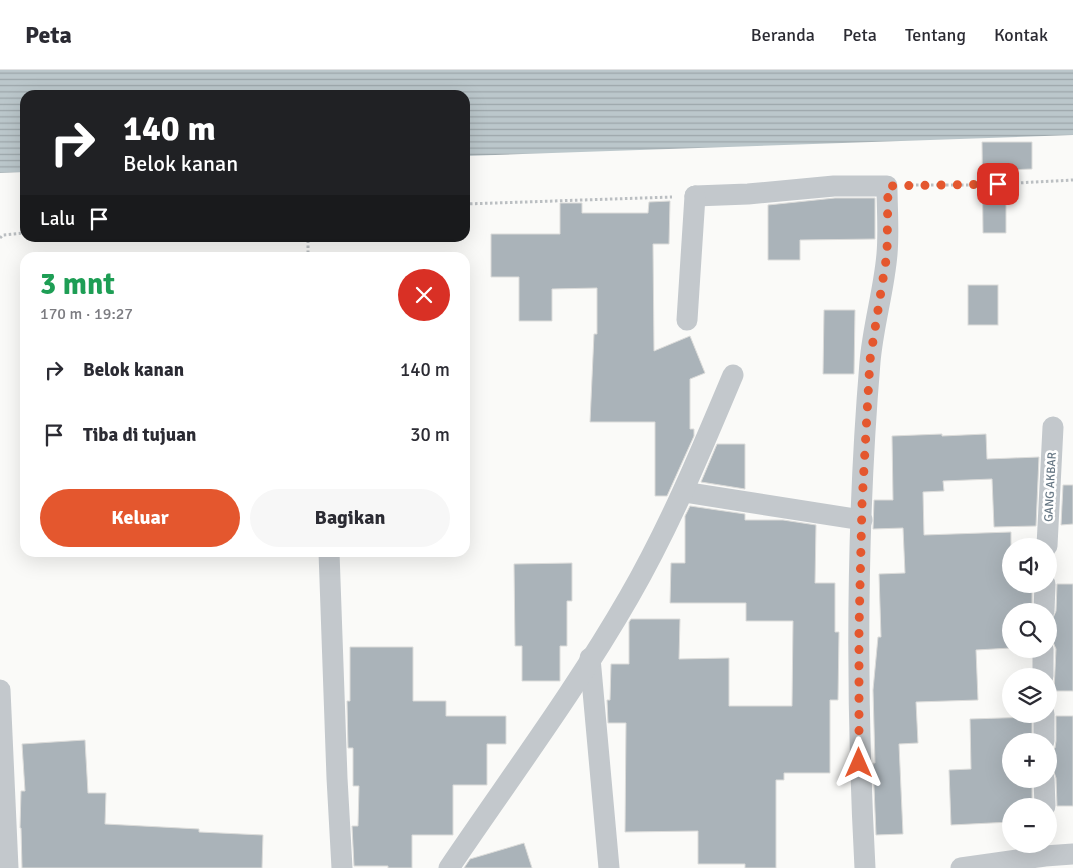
<!DOCTYPE html>
<html lang="id">
<head>
<meta charset="utf-8">
<style>
  body { margin:0; font-family:Signika,sans-serif; background:#f7f7f7; color:#2b2b33; height:100vh; display:flex; flex-direction:column; font-size:19px; white-space:nowrap }
  * { box-sizing:border-box; margin:0 }
  p { font-size:16px; color:#7c7c81 }
  .icon { flex:none; width:28px; height:28px; fill:none; stroke:currentColor; stroke-width:2; stroke-linecap:round; stroke-linejoin:round }
  .map { position:relative; flex:1; overflow:hidden }
  .drawer { position:absolute; left:20px; top:182px; width:450px; height:305px; display:flex; flex-direction:column; background:#fff; border-radius:15px; box-shadow:0 5px 20px #0002 }
  .drawer>* { flex:none }
  .hud { position:absolute; left:20px; top:20px; width:450px; height:152px; border-radius:15px; box-shadow:0 5px 20px #0002; background:#202124; color:#fff; overflow:hidden }
  .controls { position:absolute; left:1002px; top:468px; display:grid; gap:10px }
  .controls a { display:grid; place-items:center; width:55px; height:55px; border-radius:50%; background:#fff; box-shadow:0 5px 20px #0002; font-size:25px }
  .pin { position:absolute; display:grid; place-items:center; width:42px; height:42px; color:#fff; margin:-21px; border-radius:10px; box-shadow:0 2px 8px #0006 }
  .me { position:absolute; width:55px; margin:-28px; rotate:0deg; stroke-linejoin:round; filter:drop-shadow(0 0 4px #0008) }
  .turn { display:flex; align-items:center; gap:18px; height:105px; padding:0 20px; font-size:22px }
  .turn .icon { width:65px; height:65px; stroke-width:2.5 }
  .turn b { display:block; font-size:35px; line-height:42px }
  .then { display:flex; align-items:center; height:48px; padding:0 20px; background:#0003; gap:10px; font-size:19px }
  .round { display:grid; place-items:center; flex:none; width:52px; height:52px; border-radius:26px; background:#f7f7f7 }
  .headline { display:flex; align-items:center; justify-content:space-between; height:85px; padding:0 20px }
  h1 { font-size:30px; font-weight:800; line-height:38px; color:#1e9e55 }
  .action { display:flex; gap:10px; margin-top:auto; padding:10px 20px }
  .action a { flex:1; height:58px; border-radius:30px; background:#e4572e; color:#fff; font-size:20px; font-weight:800; line-height:58px; text-align:center }
  .action a+a { background:#f7f7f7; color:#2b2b33 }
  ul { padding:0; list-style:none }
  li { display:flex; align-items:center; gap:15px; height:65px; padding:0 20px }
  li div { flex:1 }
  li b { display:block; font-size:19px }
  li em { font-style:normal }
  header { display:flex; align-items:center; gap:30px; box-sizing:border-box; height:70px; padding:0 25px; background:#fff; border-bottom:1px solid #e1e1e2 }
  header strong { font-size:24px }
  nav { display:flex; gap:28px; margin-inline-start:auto; font-size:18px }
  .map>svg:first-child { display:block }
  .water { fill:url(#water-rules) }
  .building { fill:#aab3b9; stroke:#dcdcda }
  .lines { fill:none; stroke-linecap:round; stroke-linejoin:round }
  .path { stroke:#bbbfc2; stroke-width:3; stroke-dasharray:2.5 2.5; stroke-linecap:butt }
  .minor { stroke:#c3c8cc; stroke-width:21 }
  .route { stroke:#e4572e; stroke-width:9; stroke-dasharray:0 16.2 }
  .labels { text-anchor:middle; stroke-width:5; stroke-linejoin:round; paint-order:stroke }
  .street-label { font-size:12px; fill:#657683; stroke:#fff }
</style>
</head>
<body>
<header>
<strong>Peta</strong>
<nav><a>Beranda</a><a>Peta</a><a>Tentang</a><a>Kontak</a></nav>
</header>
<div class="map">
<svg width="1073" height="798" viewBox="0 0 1073 798">
  <defs>
    <pattern id="water-rules" width="6" height="5" patternUnits="userSpaceOnUse" patternTransform="scale(1.25)"><rect width="6" height="5" fill="#bbc7cb"/><path d="M0 2.5h6" fill="none" stroke="#9ca6aa"/></pattern>
  </defs>
  <rect width="100%" height="100%" fill="#fafaf8"/>
  <path class="water" d="M 0,0 L 1073,0 L 1073,65 L 465,86 L 465,25 L 25,25 L 25,102 L 0,103 Z"/>
  <g class="building">
    <path d="M 982,72 L 1032,72 L 1032,99 L 1006,100 L 1006,163 L 983,163 Z"/>
    <path d="M 835,128 L 875,128 L 875,169 L 800,170 L 800,190 L 768,190 L 768,135 Z"/>
    <path d="M 670,131 L 669,174 L 653,174 L 654,281 L 690,266 L 705,303 L 690,309 L 690,359 L 694,359 L 694,366 L 667,426 L 655,426 L 655,352 L 590,352 L 594,264 L 597,264 L 597,218 L 552,219 L 552,251 L 519,251 L 519,207 L 491,207 L 491,164 L 560,164 L 560,133 L 582,133 L 582,143 L 648,143 L 649,132 Z"/>
    <rect x="968" y="215" width="30" height="40"/>
    <path d="M 824,240 L 855,240 L 854,304 L 823,304 Z"/>
    <path d="M 942,364 L 942,366 L 986,364 L 987,389 L 1039,387 L 1036,456 L 994,457 L 992,409 L 943,411 L 944,421 L 923,422 L 924,465 L 1011,462 L 1011,514 L 1032,514 L 1032,541 L 1011,541 L 1011,578 L 976,580 L 978,630 L 916,632 L 918,673 L 899,674 L 903,764 L 876,765 L 873,693 L 875,693 L 873,620 L 878,567 L 881,567 L 879,504 L 905,503 L 903,458 L 873,459 L 874,430 L 893,430 L 892,366 Z"/>
    <path d="M 717,374 L 745,374 L 745,419 L 701,412 Z"/>
    <path d="M 1063,415 L 1073,415 L 1073,454 L 1061,455 Z"/>
    <path d="M 690,436 L 745,444 L 745,450 L 783,450 L 816,455 L 815,513 L 835,513 L 835,562 L 839,562 L 838,630 L 830,630 L 830,703 L 784,703 L 784,710 L 776,710 L 776,798 L 745,798 L 745,794 L 698,794 L 698,761 L 625,762 L 626,653 L 608,653 L 607,630 L 610,630 L 611,594 L 629,594 L 629,552 L 631,549 L 680,549 L 679,589 L 729,588 L 729,636 L 792,636 L 793,551 L 746,551 L 746,533 L 670,533 L 671,493 L 685,493 L 685,446 Z"/>
    <path d="M 572,493 L 572,531 L 567,531 L 567,576 L 560,576 L 560,611 L 522,611 L 522,576 L 515,576 L 514,494 Z"/>
    <path d="M 1057,514 L 1073,514 L 1073,621 L 1054,621 L 1056,579 L 1053,572 L 1052,550 L 1056,541 Z"/>
    <path d="M 350,577 L 413,577 L 413,631 L 446,631 L 446,646 L 506,646 L 506,674 L 487,674 L 487,715 L 453,715 L 453,765 L 412,765 L 412,798 L 388,798 L 388,796 L 354,796 L 352,756 L 358,756 L 359,716 L 353,716 L 353,678 L 348,678 L 347,631 L 350,631 Z"/>
    <path d="M 1056,646 L 1073,646 L 1073,736 L 1057,736 L 1056,708 L 1054,702 L 1049,698 L 1049,682 L 1055,678 L 1056,671 Z"/>
    <path d="M 1032,647 L 1032,671 L 1011,671 L 1011,709 L 1032,709 L 1032,736 L 1011,736 L 1011,752 L 951,755 L 949,700 L 971,699 L 970,649 Z"/>
    <path d="M 85,670 L 88,723 L 106,723 L 105,754 L 199,759 L 199,762 L 263,765 L 262,798 L 22,798 L 21,758 L 20,758 L 21,721 L 25,721 L 22,674 Z"/>
    <path d="M 524,773 L 532,798 L 464,798 L 470,789 Z"/>
  </g>
  <g class="lines">
    <g class="path">
      <path d="M 911,115 L 979,115 L 1073,110"/>
      <path d="M 465,134 L 672,127"/>
      <path d="M 0,168 L 3,165 L 25,163"/>
      <path d="M 308,188 L 308,168"/>
    </g>
    <g class="minor">
      <path d="M 695,126 L 748,124 L 834,116 L 887,116 C 887,138 889,161 887,184 C 884,220 873,256 870,292 C 856,460 856,630 865,798"/>
      <path d="M 687,250 L 695,126"/>
      <path d="M 684,422 L 862,450"/>
      <path d="M 1047,476 L 1053,357"/>
      <path d="M 329,482 L 337,708 L 342,798"/>
      <path d="M 1044,541 L 1045,514"/>
      <path d="M 1043,579 L 1043,606"/>
      <path d="M 590,588 L 609,798"/>
      <path d="M 0,620 L 8,798"/>
      <path d="M 1044,644 L 1044,671"/>
      <path d="M 1044,709 L 1045,736"/>
      <path d="M 449,798 C 509,709 575,621 629,527 C 670,456 701,381 733,305"/>
      <path d="M 961,798 L 1045,786 L 1073,784"/>
    </g>
  </g>
  <g class="lines">
    <path class="route" d="M 859,693 L 859,559 L 862,434 L 870,290 L 887,184 L 888,116 L 998,114"/>
  </g>
  <g class="labels">
    <g class="street-label">
      <text transform="translate(1050 417) rotate(-87)" y="4">GANG AKBAR</text>
    </g>
  </g>
</svg>
<div class="controls">
<a><svg class="icon" aria-label="sound" viewBox="0 0 24 24"><path d="M4 9h4l5-4v14l-5-4H4zM17 9q2 3 0 6"/></svg></a>
<a><svg class="icon" aria-label="search" viewBox="0 0 24 24"><circle cx="10" cy="10" r="6"/><path d="M15 15l6 6"/></svg></a>
<a><svg class="icon" aria-label="layers" viewBox="0 0 24 24"><path d="M12 4l9 5-9 5-9-5zM3 14l9 5 9-5"/></svg></a>
<a>+</a>
<a>−</a>
</div>
<div class="pin" style="left:998px;top:114px;background:#d93025"><svg class="icon" aria-label="arrive" viewBox="0 0 24 24"><path d="M6 21V4h12l-3 4 3 4H6"/></svg></div>
<svg class="me" style="left:859px;top:693px" viewBox="-20 -20 40 40"><path d="M0-17L14 15 0 8-14 15z" fill="#e4572e" stroke="#fff" stroke-width="4"/></svg>
<div class="hud">
<div class="turn"><svg class="icon" aria-label="right" viewBox="0 0 24 24"><path d="M7 20v-9h11M14 6l5 5-5 5"/></svg><div><b>140 m</b>Belok kanan</div></div>
<div class="then">Lalu<svg class="icon" aria-label="arrive" viewBox="0 0 24 24"><path d="M6 21V4h12l-3 4 3 4H6"/></svg></div>
</div>
<section class="drawer">
<div class="headline"><div><h1>3 mnt</h1><p>170 m · 19:27</p></div><a class="round" style="background:#d93025;color:#fff"><svg class="icon" aria-label="close" viewBox="0 0 24 24"><path d="M6 6l12 12M18 6L6 18"/></svg></a></div>
<ul>
<li><svg class="icon" aria-label="right" viewBox="0 0 24 24"><path d="M7 20v-9h11M14 6l5 5-5 5"/></svg><div><b>Belok kanan</b></div><em>140 m</em></li>
<li><svg class="icon" aria-label="arrive" viewBox="0 0 24 24"><path d="M6 21V4h12l-3 4 3 4H6"/></svg><div><b>Tiba di tujuan</b></div><em>30 m</em></li>
</ul>
<div class="action"><a>Keluar</a><a>Bagikan</a></div>
</section>
</div>
</body>
</html>
